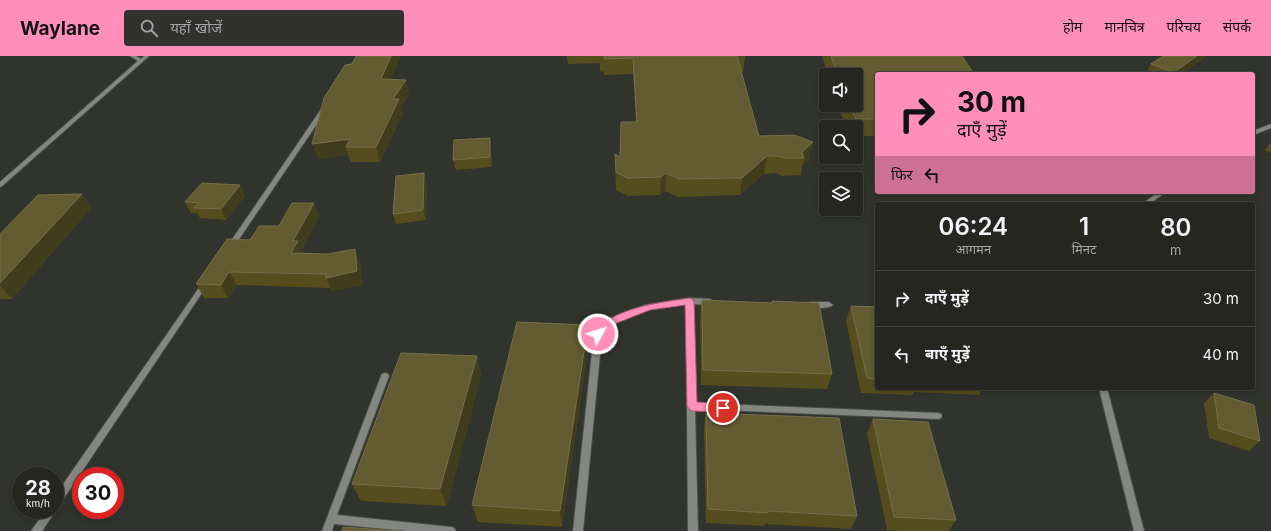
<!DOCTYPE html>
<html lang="hi">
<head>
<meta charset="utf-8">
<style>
  body { margin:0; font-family:Inter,"Noto Sans Devanagari",sans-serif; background:#31322f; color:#f1f3f6; height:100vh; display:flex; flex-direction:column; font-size:15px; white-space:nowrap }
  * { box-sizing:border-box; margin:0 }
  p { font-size:13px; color:#a3a5a5 }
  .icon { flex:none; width:22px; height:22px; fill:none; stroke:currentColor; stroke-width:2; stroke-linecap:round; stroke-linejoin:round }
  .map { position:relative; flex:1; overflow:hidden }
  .side { position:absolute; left:875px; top:146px; width:380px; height:188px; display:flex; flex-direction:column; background:#252622; border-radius:4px; box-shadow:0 2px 6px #0003,0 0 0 1px #424340 }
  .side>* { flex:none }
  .top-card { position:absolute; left:875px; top:16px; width:380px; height:122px; border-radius:4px; box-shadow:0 2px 6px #0003,0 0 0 1px #424340; background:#ff8eb9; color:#111; overflow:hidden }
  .fabs { position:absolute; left:819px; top:12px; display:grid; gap:8px }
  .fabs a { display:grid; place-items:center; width:44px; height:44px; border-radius:4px; background:#252622; box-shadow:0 2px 6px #0003,0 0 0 1px #424340; font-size:20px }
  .speed { position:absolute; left:12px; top:411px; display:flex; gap:8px; font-size:20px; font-weight:700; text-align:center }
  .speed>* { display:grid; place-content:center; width:52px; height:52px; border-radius:50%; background:#252622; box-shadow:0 2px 6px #0003,0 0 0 1px #424340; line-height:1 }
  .speed small { font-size:10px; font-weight:400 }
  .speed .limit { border:6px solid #d22; background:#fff; color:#111 }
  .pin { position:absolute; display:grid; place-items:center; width:34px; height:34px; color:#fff; margin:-17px; border:2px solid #fff; border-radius:50%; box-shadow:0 1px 4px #0007 }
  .me { position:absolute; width:44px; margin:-22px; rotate:50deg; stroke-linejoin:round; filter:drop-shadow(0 0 3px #0008) }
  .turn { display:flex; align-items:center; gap:14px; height:84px; padding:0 16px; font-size:18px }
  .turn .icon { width:52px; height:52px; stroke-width:2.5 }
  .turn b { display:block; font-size:28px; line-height:34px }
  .then { display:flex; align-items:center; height:38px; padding:0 16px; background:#0003; gap:8px; font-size:15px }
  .eta { display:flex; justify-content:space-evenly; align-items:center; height:68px; text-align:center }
  .eta b { font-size:24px; font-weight:600; line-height:28px }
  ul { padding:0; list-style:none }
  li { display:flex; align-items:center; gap:12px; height:56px; padding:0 16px; border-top:1px solid #424340 }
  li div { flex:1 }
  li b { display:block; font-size:15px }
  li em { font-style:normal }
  header { display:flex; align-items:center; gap:24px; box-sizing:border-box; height:56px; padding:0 20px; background:#ff8eb9; color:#111 }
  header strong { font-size:19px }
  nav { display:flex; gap:22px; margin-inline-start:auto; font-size:14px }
  .search { width:280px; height:36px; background:#31322f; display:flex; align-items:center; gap:10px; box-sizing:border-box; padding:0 14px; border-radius:4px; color:#a3a5a5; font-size:15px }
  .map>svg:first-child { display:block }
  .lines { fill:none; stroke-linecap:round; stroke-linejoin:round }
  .minor-casing { stroke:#4d4f4b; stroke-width:2 }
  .minor { fill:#848780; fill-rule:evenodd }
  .wall { fill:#564d1f }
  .shaded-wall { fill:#413d1c }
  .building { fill:#635c32; stroke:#756f4b }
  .route { fill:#ff8eb9; stroke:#a65c78 }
</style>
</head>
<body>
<header>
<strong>Waylane</strong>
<div class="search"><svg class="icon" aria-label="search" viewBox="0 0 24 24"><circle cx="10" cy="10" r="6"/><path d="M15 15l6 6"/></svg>यहाँ खोजें</div>
<nav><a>होम</a><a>मानचित्र</a><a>परिचय</a><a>संपर्क</a></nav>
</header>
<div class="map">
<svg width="1271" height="475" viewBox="0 0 1271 475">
  <rect width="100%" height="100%" fill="#31332d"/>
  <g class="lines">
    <defs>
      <g id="minor">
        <path d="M 130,0 L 136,0 L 141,3 L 144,0 L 149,0 L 2,130 L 0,131 L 0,126 L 138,5 Z"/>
        <path d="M 324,51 L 327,53 L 233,192 L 229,192 L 228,190 L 229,188 L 322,52 Z"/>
        <path d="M 1271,68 L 1271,72 L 1253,79 L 1253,75 Z"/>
        <path d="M 1159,136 L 1166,136 L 1149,148 L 1142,148 Z"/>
        <path d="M 203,226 L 207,226 L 208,228 L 58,451 L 55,452 L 55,440 Z"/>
        <path d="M 690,242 L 710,243 L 714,246 L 710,249 L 694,248 L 695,347 L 938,357 L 941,358 L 942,360 L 941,362 L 938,363 L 695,353 L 698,475 L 688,475 L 686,248 L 649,253 L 617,266 L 602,278 L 583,475 L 573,475 L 594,277 L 611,262 L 645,249 Z"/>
        <path d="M 810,246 L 829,246 L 833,249 C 828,253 811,253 806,249 Z"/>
        <path d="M 385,317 L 388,318 L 389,320 L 337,459 L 451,471 L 454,472 L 456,475 L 407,475 L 334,468 L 332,475 L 322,475 L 381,320 L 382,318 Z"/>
        <path d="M 1099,332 L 1107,332 L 1144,475 L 1134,475 Z"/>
        <path d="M 55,453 L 56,454 L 42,475 L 31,475 L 46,454 L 55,454 Z"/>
      </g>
    </defs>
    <use href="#minor" class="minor-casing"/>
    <use href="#minor" class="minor"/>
  </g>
  <g class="wall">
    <path d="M 401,0 L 391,23 L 409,38 L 401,51 L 403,58 L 380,106 L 351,106 L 348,99 L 318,103 L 352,8 Z"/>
    <path d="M 567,0 L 745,0 L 743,16 L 741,16 L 759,80 L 809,104 L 802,110 L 801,119 L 782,120 L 776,117 L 764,118 L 740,139 L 678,141 L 665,135 L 660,139 L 628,140 L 616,134 L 615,98 L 620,101 L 636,66 L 633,18 L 604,19 L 604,15 L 600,16 L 600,7 L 568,8 Z"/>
    <path d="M 822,0 L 962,0 L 877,18 L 877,80 L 856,80 L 856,71 L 847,71 L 840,56 L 838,49 L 856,49 L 856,19 L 828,19 Z"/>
    <path d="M 1163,0 L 1207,0 L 1182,18 L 1146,18 L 1151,8 Z"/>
    <path d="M 490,82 L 491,92 L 492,111 L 456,114 L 453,104 Z"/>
    <path d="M 1271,86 L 1271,97 L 1265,94 Z"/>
    <path d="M 427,127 L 426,164 L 396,168 L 393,158 Z"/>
    <path d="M 240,129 L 245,140 L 226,164 L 200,162 L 197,157 L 191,157 L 185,146 Z"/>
    <path d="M 82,138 L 91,152 L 12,243 L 0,243 L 0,178 Z"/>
    <path d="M 314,147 L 319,160 L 302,193 L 304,197 L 360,206 L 362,229 L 332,235 L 330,232 L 237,229 L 228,242 L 204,242 L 196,228 L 250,184 L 279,170 Z"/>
    <path d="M 702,244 L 772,247 L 772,245 L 832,318 L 827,333 L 701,329 L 700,258 Z"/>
    <path d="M 851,250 L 877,251 L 877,332 L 983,332 L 979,339 L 914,336 L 912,339 L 861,337 L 846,265 Z"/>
    <path d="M 588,269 L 589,288 L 562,471 L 478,466 L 472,449 Z"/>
    <path d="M 477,300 L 481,319 L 447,450 L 361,445 L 352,428 Z"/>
    <path d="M 1214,337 L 1260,385 L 1249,395 L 1209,382 L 1204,347 Z"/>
    <path d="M 706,357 L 857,460 L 851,473 L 765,468 L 764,470 L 706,467 L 704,372 Z"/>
    <path d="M 873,363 L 956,464 L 949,475 L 902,475 L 887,474 L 867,377 Z"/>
  </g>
  <g class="shaded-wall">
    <path d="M 391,0 L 401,0 L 385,37 L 381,23 Z"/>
    <path d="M 1197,0 L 1207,0 L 1182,18 L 1173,18 L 1174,16 Z"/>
    <path d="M 406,24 L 409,38 L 401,51 L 403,58 L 380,106 L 376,91 L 393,43 Z"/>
    <path d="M 490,82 L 491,92 L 492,111 L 490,101 Z"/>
    <path d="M 350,83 L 346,91 L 348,99 L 318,103 L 312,88 Z"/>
    <path d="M 813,86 L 809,104 L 802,110 L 804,102 L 802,96 Z"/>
    <path d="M 767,100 L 764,118 L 740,139 L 742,122 Z"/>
    <path d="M 424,117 L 427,127 L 426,164 L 423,154 Z"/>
    <path d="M 666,117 L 665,135 L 660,139 L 661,121 Z"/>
    <path d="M 240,129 L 245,140 L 226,164 L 221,153 Z"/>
    <path d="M 82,138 L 91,152 L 12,243 L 0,229 L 0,227 Z"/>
    <path d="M 314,147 L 319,160 L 302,193 L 304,198 L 291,197 L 293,185 Z"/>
    <path d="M 355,193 L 360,206 L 362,229 L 332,235 L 326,222 Z"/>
    <path d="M 229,216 L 237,229 L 228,242 L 221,229 Z"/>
    <path d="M 588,269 L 589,288 L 562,471 L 560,455 Z"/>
    <path d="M 477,300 L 481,319 L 447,450 L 440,433 Z"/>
  </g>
  <g class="building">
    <path d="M 356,0 L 391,0 L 381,23 L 406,24 L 393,43 L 399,43 L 376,91 L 346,91 L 350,83 L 312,88 L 324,42 L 345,9 L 352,8 Z"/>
    <path d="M 604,0 L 737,0 L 759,80 L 794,79 L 813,86 L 802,96 L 804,102 L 785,102 L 779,100 L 767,100 L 742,122 L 679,123 L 666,117 L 661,121 L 627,122 L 616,116 L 615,98 L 620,101 L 621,66 L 637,66 L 633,2 L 604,3 Z"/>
    <path d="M 831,0 L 962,0 L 974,18 L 877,18 L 877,63 L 856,63 L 849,49 L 856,49 L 856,19 L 837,19 Z"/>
    <path d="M 1163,0 L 1197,0 L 1174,16 L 1151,8 Z"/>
    <path d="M 490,82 L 490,101 L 453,104 L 454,84 Z"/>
    <path d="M 424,117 L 423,154 L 393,158 L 396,120 Z"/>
    <path d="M 202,127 L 240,129 L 221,153 L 194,152 L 199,147 L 185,146 Z"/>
    <path d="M 82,138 L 0,227 L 0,178 L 38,139 Z"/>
    <path d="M 292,147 L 314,147 L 293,185 L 298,185 L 291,197 L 328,198 L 355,193 L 357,215 L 326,222 L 326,218 L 229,216 L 221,229 L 196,228 L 227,183 L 250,184 L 259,170 L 279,170 Z"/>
    <path d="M 702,244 L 772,247 L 772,245 L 819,247 L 832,318 L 703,314 Z"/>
    <path d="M 851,250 L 877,251 L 877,323 L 867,322 Z"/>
    <path d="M 517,266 L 588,269 L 560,455 L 472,449 Z"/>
    <path d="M 401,297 L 477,300 L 440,433 L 352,428 Z"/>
    <path d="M 1214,337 L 1254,349 L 1260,385 L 1219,372 Z"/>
    <path d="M 706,357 L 839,362 L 857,460 L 768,455 L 768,457 L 708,453 Z"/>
    <path d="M 873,363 L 928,366 L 956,464 L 894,461 Z"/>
    <path d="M 343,471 L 398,475 L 342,475 Z"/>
  </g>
  <path class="route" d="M 690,242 L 694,245 L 697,346 L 727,348 L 728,352 L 727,355 L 723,356 L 692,355 L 689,353 L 687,350 L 685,249 L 650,254 L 617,267 L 602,280 L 595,280 L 594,278 C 609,252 663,246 690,242 Z"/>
</svg>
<div class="fabs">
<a><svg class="icon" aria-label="sound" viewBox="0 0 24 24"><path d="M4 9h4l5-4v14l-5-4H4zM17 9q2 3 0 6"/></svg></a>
<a><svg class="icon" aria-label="search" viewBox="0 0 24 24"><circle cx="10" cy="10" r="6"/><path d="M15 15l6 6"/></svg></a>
<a><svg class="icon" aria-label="layers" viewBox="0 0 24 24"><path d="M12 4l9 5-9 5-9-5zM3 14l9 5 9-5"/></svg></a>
</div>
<div class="speed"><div>28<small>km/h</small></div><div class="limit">30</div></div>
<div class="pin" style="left:723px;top:352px;background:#d93025"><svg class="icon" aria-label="arrive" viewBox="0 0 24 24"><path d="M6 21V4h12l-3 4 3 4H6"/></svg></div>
<svg class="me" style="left:598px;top:278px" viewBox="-20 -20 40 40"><circle r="17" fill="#ff8eb9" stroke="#fff" stroke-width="3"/><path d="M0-11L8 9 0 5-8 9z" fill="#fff"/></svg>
<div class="top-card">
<div class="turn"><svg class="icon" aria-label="right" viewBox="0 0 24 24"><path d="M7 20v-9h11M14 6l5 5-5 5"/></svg><div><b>30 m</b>दाएँ मुड़ें</div></div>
<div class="then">फिर<svg class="icon" aria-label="left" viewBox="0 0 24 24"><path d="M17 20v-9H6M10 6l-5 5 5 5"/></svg></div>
</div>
<section class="side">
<div class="eta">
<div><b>06:24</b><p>आगमन</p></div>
<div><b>1</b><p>मिनट</p></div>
<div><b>80</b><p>m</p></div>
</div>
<ul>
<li><svg class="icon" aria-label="right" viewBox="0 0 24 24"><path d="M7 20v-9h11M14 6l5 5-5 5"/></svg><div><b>दाएँ मुड़ें</b></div><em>30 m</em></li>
<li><svg class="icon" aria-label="left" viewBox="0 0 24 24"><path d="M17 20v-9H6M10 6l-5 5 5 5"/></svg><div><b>बाएँ मुड़ें</b></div><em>40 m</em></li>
</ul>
</section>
</div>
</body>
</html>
